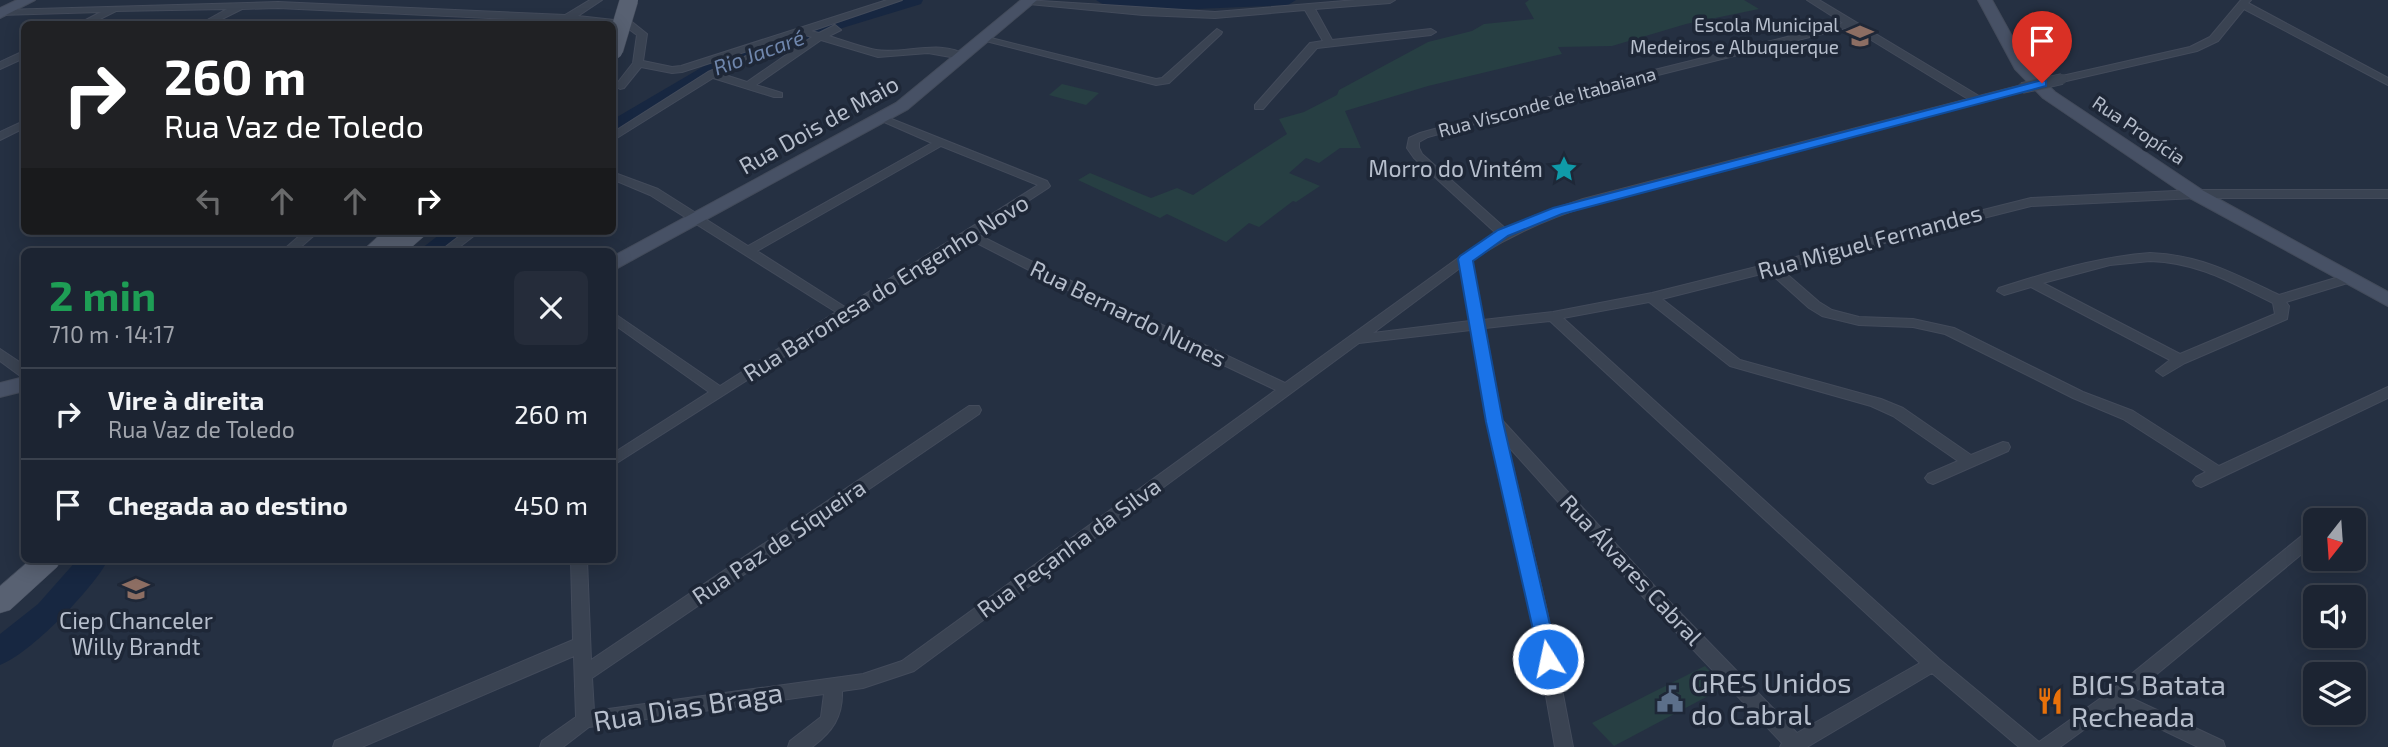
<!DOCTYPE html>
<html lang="pt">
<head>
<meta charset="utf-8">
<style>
  body { margin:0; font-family:"Exo 2",sans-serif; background:#252c3a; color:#f1f3f6; height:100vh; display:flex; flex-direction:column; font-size:26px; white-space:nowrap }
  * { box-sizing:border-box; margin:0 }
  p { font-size:23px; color:#a0a4ac }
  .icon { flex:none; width:38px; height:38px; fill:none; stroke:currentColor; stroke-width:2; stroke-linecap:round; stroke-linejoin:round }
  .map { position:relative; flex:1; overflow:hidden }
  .side { position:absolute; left:21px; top:248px; width:595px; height:315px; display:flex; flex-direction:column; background:#1c2432; border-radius:10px; box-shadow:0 4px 18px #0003,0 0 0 2px #3a414d }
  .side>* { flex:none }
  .guide { position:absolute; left:21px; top:21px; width:595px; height:214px; border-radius:10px; box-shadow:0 4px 18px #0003,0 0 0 2px #3a414d; background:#202124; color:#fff; overflow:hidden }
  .needle { width:46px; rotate:197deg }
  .buttons { position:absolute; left:2303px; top:508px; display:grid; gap:14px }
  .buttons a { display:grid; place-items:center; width:63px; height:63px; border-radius:10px; background:#1c2432; box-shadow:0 4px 18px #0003,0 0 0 2px #3a414d; font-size:35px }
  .pin { position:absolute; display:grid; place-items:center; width:60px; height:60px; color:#fff; margin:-72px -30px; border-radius:50% 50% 50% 0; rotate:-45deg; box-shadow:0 0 7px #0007 }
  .pin .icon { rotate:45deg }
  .me { position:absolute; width:77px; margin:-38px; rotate:350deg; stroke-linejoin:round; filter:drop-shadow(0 0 5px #0008) }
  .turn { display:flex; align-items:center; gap:24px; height:147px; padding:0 28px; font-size:32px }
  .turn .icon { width:91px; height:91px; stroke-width:2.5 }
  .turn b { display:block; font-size:49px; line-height:60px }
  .lanes { display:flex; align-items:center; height:66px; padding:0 28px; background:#0003; justify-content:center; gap:35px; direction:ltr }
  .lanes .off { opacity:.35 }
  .round { display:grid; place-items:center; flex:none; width:74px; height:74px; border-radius:10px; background:#252c3a }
  .head { display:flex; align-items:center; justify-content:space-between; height:119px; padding:0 28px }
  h1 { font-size:42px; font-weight:700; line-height:52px; color:#1e9e55 }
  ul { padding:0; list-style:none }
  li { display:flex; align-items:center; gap:21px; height:91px; padding:0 28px; border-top:2px solid #3a414d }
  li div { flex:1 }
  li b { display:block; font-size:26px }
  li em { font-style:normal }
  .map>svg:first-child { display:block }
  .green { fill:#273f43 }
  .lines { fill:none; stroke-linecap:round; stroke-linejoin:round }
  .river { fill:#172741; fill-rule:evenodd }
  .street-casing { stroke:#434b5b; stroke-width:2 }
  .secondary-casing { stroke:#434b5b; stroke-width:2 }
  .primary-casing { stroke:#434b5b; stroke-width:1 }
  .street { fill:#3a4352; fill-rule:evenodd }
  .secondary { fill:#475165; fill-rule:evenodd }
  .primary { fill:#586172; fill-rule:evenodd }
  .street-bridge-casing { stroke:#434b5b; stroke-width:12; stroke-linecap:butt }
  .primary-bridge-casing { stroke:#434b5b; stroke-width:19; stroke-linecap:butt }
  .street-bridge { stroke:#3a4352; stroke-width:10 }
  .primary-bridge { stroke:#586172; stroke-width:18 }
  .route { fill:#1a73e8; stroke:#114b97; stroke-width:2 }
  .labels { text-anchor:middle; stroke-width:7; stroke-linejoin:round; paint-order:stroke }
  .far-poi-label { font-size:19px; fill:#b6becc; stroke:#1e2737; text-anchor:end }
  .far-street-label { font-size:19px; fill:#b6becc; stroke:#1e2737 }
  .far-water-label { font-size:21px; font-style:italic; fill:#6f86ac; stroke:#1e2737 }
  .street-label { font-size:23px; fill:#b6becc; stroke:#1e2737 }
  .poi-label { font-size:23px; fill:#b6becc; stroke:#1e2737; text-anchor:end }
  .near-poi-label { font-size:28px; fill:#b6becc; stroke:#1e2737; text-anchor:start }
  .near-street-label { font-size:28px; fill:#b6becc; stroke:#1e2737 }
</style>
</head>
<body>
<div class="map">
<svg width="2388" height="747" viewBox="0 0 2388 747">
  <rect width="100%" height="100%" fill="#253042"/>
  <g class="green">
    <path d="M 1529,0 L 1744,0 L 1759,9 L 1686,24 L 1612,46 L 1558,47 L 1562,54 L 1428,86 L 1345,111 L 1361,148 L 1340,148 L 1319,163 L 1306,158 L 1289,173 L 1320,186 L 1296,202 L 1293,201 L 1259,227 L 1249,223 L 1226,242 L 1167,214 L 1160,218 L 1078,180 L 1090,173 L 1151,198 L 1177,188 L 1193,195 L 1287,134 L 1279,119 L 1304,112 L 1337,95 L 1339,90 L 1428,42 L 1472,31 L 1484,24 L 1534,19 L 1525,3 Z"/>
    <path d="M 1062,84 L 1099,93 L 1086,105 L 1049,95 Z"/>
    <path d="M 1705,666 L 1725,687 L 1614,746 L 1592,723 Z"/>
  </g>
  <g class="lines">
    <g class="river">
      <path d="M 897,0 L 923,0 L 921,4 L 780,47 L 728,67 L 612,134 L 612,120 L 716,59 L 768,39 Z"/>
      <path d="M 1096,0 L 1296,0 L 1288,5 L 1173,10 L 1104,5 Z"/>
      <path d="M 444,231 L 469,231 L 442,252 L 417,252 Z"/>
      <path d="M 77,560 L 108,560 C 93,589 30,654 0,665 L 0,634 L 38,604 Z"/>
    </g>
    <defs>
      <g id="street">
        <path d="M 590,0 L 602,0 L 578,16 L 632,22 L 647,34 L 643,61 L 672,67 L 681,66 L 887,0 L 902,0 L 811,31 L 819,33 L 835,25 L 841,30 L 829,36 C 845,41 861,47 876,50 C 904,55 941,38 967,56 L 962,59 L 928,53 L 878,57 L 821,40 L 756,85 L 782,93 L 782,97 L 774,97 L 713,78 L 612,141 L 612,133 L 708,72 L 761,50 L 769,50 L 769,54 L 722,74 L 747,82 L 812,37 L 801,34 L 682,72 L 672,73 L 641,67 L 624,88 L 620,89 L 615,86 L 633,63 L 637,35 L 626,27 L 612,24 L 278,8 L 242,9 L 212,24 L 200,24 L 227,9 L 116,11 L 90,24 L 78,24 L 101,12 L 0,15 L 2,10 L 278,2 L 565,15 Z"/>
        <path d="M 1025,0 L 1215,12 L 1356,0 L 1395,0 L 1390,3 L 1315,9 L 1332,40 L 1431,29 L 1436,32 L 1431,35 L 1317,48 L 1263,109 L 1255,109 L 1255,105 L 1310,43 L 1323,41 L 1305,10 L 1215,18 L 1143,15 L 1029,4 Z"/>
        <path d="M 1807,0 L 1819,0 L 1979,96 L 2022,85 L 2027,88 L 2026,90 L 1591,205 C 1548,218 1509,236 1472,260 L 1483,320 L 1553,312 L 1652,293 L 2031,198 L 2196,190 L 2388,190 L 2388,198 L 2196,198 L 2031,206 L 1781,269 L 1819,302 L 1832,310 L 1859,317 L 1913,319 L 1954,328 L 2083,392 L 2133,411 L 2219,466 L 2388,387 L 2388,398 L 2201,487 L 2196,485 L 2193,481 L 2196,477 L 2206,472 L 2123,419 L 2073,398 L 1945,334 L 1913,327 L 1859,325 L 1822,316 L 1809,308 L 1769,272 L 1662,299 L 1740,360 L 1881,399 L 1903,408 L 1971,455 L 2003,442 L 2008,443 L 2010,447 L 2008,451 L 1933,484 L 1928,482 L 1925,478 L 1928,474 L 1958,461 L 1893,416 L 1871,406 L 1730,366 L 1649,302 L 1563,318 L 1939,659 L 2039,742 L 2108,693 L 2309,530 L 2315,528 L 2315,543 L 2129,697 L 2223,741 L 2225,747 L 2198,747 L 2115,707 L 2060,747 L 2019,747 L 1932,673 L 1807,747 L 1780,747 L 1782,743 L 1646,600 L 1508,446 L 1547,611 L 1573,747 L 1555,747 L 1531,611 L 1488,422 L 1471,330 L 1359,343 L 914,671 L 863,688 L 842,691 C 843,717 832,732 812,747 L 788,747 L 790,741 L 821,717 L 824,694 L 589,727 L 563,747 L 540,747 L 542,741 L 576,717 L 574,656 L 362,747 L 333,747 L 335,741 L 573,640 L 571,560 L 587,560 L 591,660 L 969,406 L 979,406 L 981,410 L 979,414 L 592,678 L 594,711 L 863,674 L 902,661 L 1276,390 L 1093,303 L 969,239 L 612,466 L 612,454 L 709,392 L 612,323 L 612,312 L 720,386 L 836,312 L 650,195 L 612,179 L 612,172 L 658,189 L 748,246 L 932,143 L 875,118 L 880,115 L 884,116 L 1047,181 L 1050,186 L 1048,188 L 977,234 L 1103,297 L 1285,383 L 1461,256 L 1497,234 L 1414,158 L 1407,148 L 1409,138 L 1420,133 L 1586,87 L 1843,23 ZM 1850,27 L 1968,99 L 1583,199 L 1534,216 L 1506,229 L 1422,154 L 1419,148 L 1419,142 L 1428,137 L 1594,91 ZM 941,146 L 1038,185 L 845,307 L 757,251 ZM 1460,268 L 1470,321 L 1373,333 ZM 1550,321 L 1920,663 L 1797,733 L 1658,590 L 1502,420 L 1485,328 Z"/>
        <path d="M 2241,0 L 2251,0 L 2248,3 L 2388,78 L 2388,85 L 2244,9 L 2218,41 L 2197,51 L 2062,82 L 2057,79 L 2062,76 L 2190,47 L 2210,37 Z"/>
        <path d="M 1217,29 L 1222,32 L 1221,34 L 1169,83 L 1156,85 L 978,39 L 983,36 L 1156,79 L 1162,78 Z"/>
        <path d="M 24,51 L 24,58 L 0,69 L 0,62 Z"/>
        <path d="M 24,121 L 24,128 L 0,140 L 0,132 Z"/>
        <path d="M 305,231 L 319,231 L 295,252 L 281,252 Z"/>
        <path d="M 466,231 L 480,231 L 453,252 L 439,252 Z"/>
        <path d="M 2150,253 C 2201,255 2235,274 2279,295 L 2349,274 L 2355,278 L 2354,281 L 2286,302 L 2289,306 L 2287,319 L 2185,363 L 2163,376 L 2156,371 L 2170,360 L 2031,287 L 2004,295 L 1997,291 L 1999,288 C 2049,272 2098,257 2150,253 ZM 2150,261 C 2200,263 2230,282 2273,303 L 2275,314 L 2180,354 L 2043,283 L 2110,265 Z"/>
        <path d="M 0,349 L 24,365 L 24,377 L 19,375 L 0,361 Z"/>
      </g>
      <g id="secondary">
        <path d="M 17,0 L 35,0 L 0,18 L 0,8 Z"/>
        <path d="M 1021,0 L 1037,0 L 908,109 L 612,271 L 612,257 L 896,103 Z"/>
        <path d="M 1978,0 L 1992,0 L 2029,67 L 2055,92 L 2202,190 L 2388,292 L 2388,306 L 2190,198 L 2043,98 L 2015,69 Z"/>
        <path d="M 24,377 L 24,391 L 0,397 L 0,383 Z"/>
      </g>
      <g id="primary">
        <path d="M 384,231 L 406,231 L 404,233 L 430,231 L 406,252 L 361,252 Z"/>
        <path d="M 30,560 L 61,560 L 57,567 L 10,610 L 0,613 L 0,586 Z"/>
      </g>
    </defs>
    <use href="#street" class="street-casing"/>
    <use href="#secondary" class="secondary-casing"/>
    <use href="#primary" class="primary-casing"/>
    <use href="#street" class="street"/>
    <use href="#secondary" class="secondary"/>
    <use href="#primary" class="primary"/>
    <defs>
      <path id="street-bridge" d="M 2022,88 L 2062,79"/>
      <path id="primary-bridge" d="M 614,50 L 629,0"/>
    </defs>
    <use href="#street-bridge" class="street-bridge-casing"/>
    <use href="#primary-bridge" class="primary-bridge-casing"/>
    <use href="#street-bridge" class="street-bridge"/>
    <use href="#primary-bridge" class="primary-bridge"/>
  </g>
  <path class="route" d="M 2042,80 L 2046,81 L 2046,86 L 1562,214 L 1508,236 L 1473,261 L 1503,422 L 1558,659 L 1555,665 L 1548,668 L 1541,665 L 1486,422 L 1458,259 L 1460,256 L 1498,230 L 1553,208 Z"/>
  <defs>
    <symbol id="school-bare" viewBox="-9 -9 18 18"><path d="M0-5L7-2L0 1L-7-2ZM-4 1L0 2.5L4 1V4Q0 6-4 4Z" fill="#8d6e63" stroke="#1e2737" stroke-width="2.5" paint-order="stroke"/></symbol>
    <symbol id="sight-bare" viewBox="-9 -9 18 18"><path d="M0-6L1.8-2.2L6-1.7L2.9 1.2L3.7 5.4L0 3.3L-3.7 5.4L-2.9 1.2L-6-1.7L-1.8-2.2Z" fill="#0f9aa8" stroke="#1e2737" stroke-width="2.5" paint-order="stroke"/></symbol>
    <symbol id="civic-bare" viewBox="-9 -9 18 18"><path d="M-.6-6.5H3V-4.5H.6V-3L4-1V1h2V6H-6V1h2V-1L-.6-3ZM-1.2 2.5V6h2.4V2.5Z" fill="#5c6f8a" stroke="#1e2737" stroke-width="2.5" paint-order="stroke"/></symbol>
    <symbol id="restaurant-bare" viewBox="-9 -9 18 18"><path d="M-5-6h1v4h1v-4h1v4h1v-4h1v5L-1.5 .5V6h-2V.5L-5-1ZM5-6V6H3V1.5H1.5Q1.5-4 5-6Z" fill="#e8710a" stroke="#1e2737" stroke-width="2.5" paint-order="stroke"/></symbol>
  </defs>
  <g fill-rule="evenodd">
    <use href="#school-bare" x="1841" y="17" width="38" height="38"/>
    <use href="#sight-bare" x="1545" y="150" width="38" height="38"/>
    <use href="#school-bare" x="117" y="570" width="38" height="38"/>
    <use href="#civic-bare" x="1651" y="680" width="38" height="38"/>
    <use href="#restaurant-bare" x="2031" y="682" width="38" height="38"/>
  </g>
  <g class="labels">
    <g class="far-poi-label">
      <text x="1839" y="32">Escola Municipal<tspan x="1839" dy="22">Medeiros e Albuquerque</tspan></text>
    </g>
    <g class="far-street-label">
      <text transform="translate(1547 102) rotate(-15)" y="7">Rua Visconde de Itabaiana</text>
      <text transform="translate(2139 130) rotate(34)" y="7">Rua Propícia</text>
    </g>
    <g class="far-water-label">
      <text transform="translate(759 53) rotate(-20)" y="7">Rio Jacaré</text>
    </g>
    <g class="street-label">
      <text transform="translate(819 125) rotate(-29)" y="8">Rua Dois de Maio</text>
      <text transform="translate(1870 242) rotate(-15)" y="8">Rua Miguel Fernandes</text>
      <text transform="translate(886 288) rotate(-32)" y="8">Rua Baronesa do Engenho Novo</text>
      <text transform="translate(1128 314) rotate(26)" y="8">Rua Bernardo Nunes</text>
      <text transform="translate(779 542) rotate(-34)" y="8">Rua Paz de Siqueira</text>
      <text transform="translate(1069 548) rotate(-36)" y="8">Rua Peçanha da Silva</text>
      <text transform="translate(1631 570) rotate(47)" y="8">Rua Álvares Cabral</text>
    </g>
    <g class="poi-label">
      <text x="1543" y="177">Morro do Vintém</text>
      <text x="136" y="629" text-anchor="middle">Ciep Chanceler<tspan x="136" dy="26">Willy Brandt</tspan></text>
    </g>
    <g class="near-poi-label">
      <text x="1691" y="693">GRES Unidos<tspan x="1691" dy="32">do Cabral</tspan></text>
      <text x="2071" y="695">BIG'S Batata<tspan x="2071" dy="32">Recheada</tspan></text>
    </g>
    <g class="near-street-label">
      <text transform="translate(688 707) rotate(-9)" y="10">Rua Dias Braga</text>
    </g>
  </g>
</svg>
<div class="buttons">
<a><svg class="needle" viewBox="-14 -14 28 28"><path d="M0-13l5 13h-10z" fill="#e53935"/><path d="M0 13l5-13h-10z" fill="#a0a4ac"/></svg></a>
<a><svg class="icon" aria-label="sound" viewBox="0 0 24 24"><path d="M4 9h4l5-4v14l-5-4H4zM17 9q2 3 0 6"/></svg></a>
<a><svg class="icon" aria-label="layers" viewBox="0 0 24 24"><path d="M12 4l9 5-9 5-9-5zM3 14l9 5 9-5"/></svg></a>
</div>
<div class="pin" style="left:2042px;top:83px;background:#d93025"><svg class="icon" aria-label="arrive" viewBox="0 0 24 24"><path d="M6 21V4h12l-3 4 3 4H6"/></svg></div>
<svg class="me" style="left:1548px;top:659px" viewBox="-20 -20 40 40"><circle r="17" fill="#1a73e8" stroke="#fff" stroke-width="3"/><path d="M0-11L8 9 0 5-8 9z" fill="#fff"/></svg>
<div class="guide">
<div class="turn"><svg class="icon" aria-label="right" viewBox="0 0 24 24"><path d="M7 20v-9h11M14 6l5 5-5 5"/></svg><div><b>260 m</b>Rua Vaz de Toledo</div></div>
<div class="lanes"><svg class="icon off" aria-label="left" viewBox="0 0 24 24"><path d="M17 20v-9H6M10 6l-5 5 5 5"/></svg><svg class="icon off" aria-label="ahead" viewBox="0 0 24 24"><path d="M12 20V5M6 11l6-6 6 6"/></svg><svg class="icon off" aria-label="ahead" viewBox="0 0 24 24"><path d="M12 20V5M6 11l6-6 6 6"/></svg><svg class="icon" aria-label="right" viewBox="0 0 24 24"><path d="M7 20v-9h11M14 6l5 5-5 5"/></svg></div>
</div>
<section class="side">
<div class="head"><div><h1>2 min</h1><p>710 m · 14:17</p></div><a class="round"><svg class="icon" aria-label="close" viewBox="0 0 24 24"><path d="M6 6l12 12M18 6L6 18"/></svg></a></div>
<ul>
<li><svg class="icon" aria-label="right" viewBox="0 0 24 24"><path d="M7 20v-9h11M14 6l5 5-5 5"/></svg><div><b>Vire à direita</b><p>Rua Vaz de Toledo</p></div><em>260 m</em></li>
<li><svg class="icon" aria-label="arrive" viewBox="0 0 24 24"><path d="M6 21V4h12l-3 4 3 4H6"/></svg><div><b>Chegada ao destino</b></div><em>450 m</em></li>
</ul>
</section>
</div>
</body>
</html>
